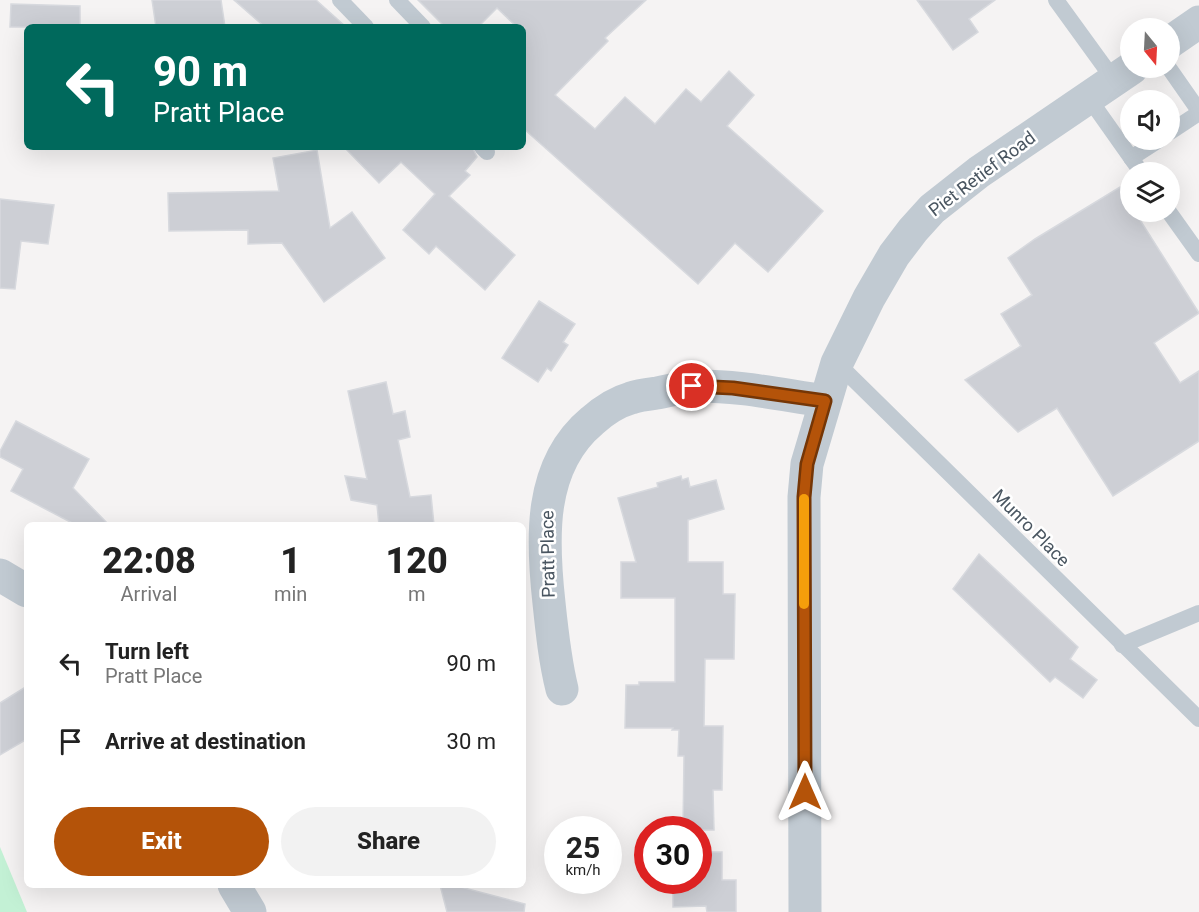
<!DOCTYPE html>
<html lang="en">
<head>
<meta charset="utf-8">
<style>
  body { margin:0; font-family:Roboto,sans-serif; background:#f2f2f2; color:#222; height:100vh; display:flex; flex-direction:column; font-size:22px; white-space:nowrap }
  * { box-sizing:border-box; margin:0 }
  p { font-size:20px; color:#767676 }
  .icon { flex:none; width:33px; height:33px; fill:none; stroke:currentColor; stroke-width:2; stroke-linecap:round; stroke-linejoin:round }
  .map { position:relative; flex:1; overflow:hidden }
  .details { position:absolute; left:24px; top:522px; width:502px; height:366px; display:flex; flex-direction:column; background:#fff; border-radius:9px; box-shadow:0 6px 24px #0002 }
  .details>* { flex:none }
  .guide { position:absolute; left:24px; top:24px; width:502px; height:126px; border-radius:9px; box-shadow:0 6px 24px #0002; background:#00695c; color:#fff; overflow:hidden }
  .needle { width:39px; rotate:162deg }
  .controls { position:absolute; left:1120px; top:18px; display:grid; gap:12px }
  .controls a { display:grid; place-items:center; width:60px; height:60px; border-radius:50%; background:#fff; box-shadow:0 6px 24px #0002; font-size:30px }
  .speed { position:absolute; left:544px; top:816px; display:flex; gap:12px; font-size:30px; font-weight:700; text-align:center }
  .speed>* { display:grid; place-content:center; width:78px; height:78px; border-radius:50%; background:#fff; box-shadow:0 6px 24px #0002; line-height:1 }
  .speed small { font-size:15px; font-weight:400 }
  .speed .limit { border:9px solid #d22; background:#fff; color:#111 }
  .pin { position:absolute; display:grid; place-items:center; width:51px; height:51px; color:#fff; margin:-26px; border:3px solid #fff; border-radius:50%; box-shadow:0 2px 6px #0007 }
  .me { position:absolute; width:66px; margin:-33px; rotate:0deg; stroke-linejoin:round; filter:drop-shadow(0 0 4px #0008) }
  .turn { display:flex; align-items:center; gap:21px; height:126px; padding:0 30px; font-size:27px }
  .turn .icon { width:78px; height:78px; stroke-width:2.5 }
  .turn b { display:block; font-size:42px; line-height:51px }
  .eta { display:flex; justify-content:space-evenly; align-items:center; height:102px; text-align:center }
  .eta b { font-size:36px; font-weight:800; line-height:42px }
  .button { display:flex; gap:12px; margin-top:auto; padding:12px 30px }
  .button a { flex:1; height:69px; border-radius:36px; background:#b45309; color:#fff; font-size:24px; font-weight:800; line-height:69px; text-align:center }
  .button a+a { background:#f2f2f2; color:#222 }
  ul { padding:0; list-style:none }
  li { display:flex; align-items:center; gap:18px; height:78px; padding:0 30px }
  li div { flex:1 }
  li b { display:block; font-size:22px }
  li em { font-style:normal }
  .map>svg:first-child { display:block }
  .green { fill:#c3f1d5 }
  .building { fill:#cdcfd5; stroke:#d7d9de; stroke-width:1.5 }
  .lines { fill:none; stroke-linecap:round; stroke-linejoin:round }
  .lane { stroke:#c1cad2; stroke-width:16 }
  .street { stroke:#c1cad2; stroke-width:33 }
  .route-casing { stroke:#753606; stroke-width:15 }
  .route { stroke:#b45309; stroke-width:10 }
  .slow { stroke:#f59e0b; stroke-width:10 }
  .labels { text-anchor:middle; stroke-width:5; stroke-linejoin:round; paint-order:stroke }
  .street-label { font-size:18px; fill:#4a5661; stroke:#fff }
</style>
</head>
<body>
<div class="map">
<svg width="1199" height="912" viewBox="0 0 1199 912">
  <rect width="100%" height="100%" fill="#f5f3f3"/>
  <path class="green" d="M 0,847 L 27,912 L 0,912 Z"/>
  <g class="building">
    <path d="M 152,0 L 221,0 L 225,27 L 156,27 Z"/>
    <path d="M 234,0 L 316,0 L 346,27 L 265,27 Z"/>
    <path d="M 418,0 L 646,0 L 605,38 L 608,41 L 555,95 L 595,129 L 625,97 L 655,124 L 686,89 L 701,102 L 729,71 L 754,95 L 727,126 L 823,211 L 768,272 L 735,243 L 698,284 L 524,129 L 524,27 L 517,27 L 497,8 L 478,27 L 445,27 Z"/>
    <path d="M 917,0 L 995,0 L 969,19 L 978,32 L 953,50 Z"/>
    <path d="M 11,4 L 80,6 L 80,27 L 10,27 Z"/>
    <path d="M 344,147 L 472,147 L 477,157 L 465,171 L 470,175 L 449,196 L 515,255 L 485,290 L 436,246 L 429,254 L 403,230 L 435,194 L 401,162 L 379,183 Z"/>
    <path d="M 317,150 L 330,228 L 352,212 L 385,258 L 324,302 L 282,243 L 248,244 L 248,230 L 169,231 L 168,193 L 279,191 L 273,158 Z"/>
    <path d="M 1120,187 L 1131,206 L 1131,212 L 1135,212 L 1199,313 L 1154,343 L 1180,383 L 1199,371 L 1199,441 L 1113,496 L 1057,408 L 1018,432 L 965,380 L 1021,346 L 1001,314 L 1032,295 L 1008,258 L 1035,239 Z"/>
    <path d="M 0,199 L 54,205 L 48,244 L 21,241 L 15,289 L 0,288 Z"/>
    <path d="M 539,301 L 575,324 L 563,342 L 568,345 L 551,371 L 547,368 L 538,382 L 502,358 Z"/>
    <path d="M 386,382 L 393,414 L 405,411 L 410,437 L 398,440 L 410,497 L 431,495 L 434,525 L 379,525 L 377,505 L 351,500 L 345,476 L 367,479 L 348,391 Z"/>
    <path d="M 16,421 L 89,459 L 73,488 L 109,525 L 76,525 L 11,491 L 23,469 L 0,457 L 0,451 Z"/>
    <path d="M 681,476 L 682,480 L 688,478 L 690,487 L 716,480 L 724,509 L 688,520 L 688,562 L 723,562 L 723,594 L 735,594 L 734,659 L 705,659 L 704,726 L 723,726 L 722,790 L 713,790 L 714,830 L 683,830 L 684,756 L 678,756 L 679,730 L 672,730 L 673,728 L 625,728 L 626,685 L 639,685 L 639,682 L 675,682 L 675,598 L 621,598 L 621,562 L 636,562 L 618,498 L 658,487 L 657,483 Z"/>
    <path d="M 979,554 L 1078,647 L 1070,659 L 1097,680 L 1083,698 L 1055,677 L 1050,682 L 953,589 Z"/>
    <path d="M 27,686 L 27,739 L 0,755 L 0,703 Z"/>
    <path d="M 699,852 L 722,852 L 722,880 L 736,880 L 736,912 L 707,912 L 706,906 L 673,907 L 673,880 L 699,880 Z"/>
    <path d="M 440,885 L 453,885 L 525,904 L 524,912 L 447,912 Z"/>
  </g>
  <g class="lines">
    <g class="lane">
      <path d="M 340,0 L 366,27"/>
      <path d="M 397,0 L 423,27"/>
      <path d="M 1056,0 L 1114,80"/>
      <path d="M 1169,68 L 1199,111"/>
      <path d="M 1088,97 L 1141,172"/>
      <path d="M 1170,132 L 1199,113"/>
      <path d="M 482,147 L 487,152"/>
      <path d="M 1131,158 L 1159,140"/>
      <path d="M 1169,212 L 1199,254"/>
      <path d="M 837,363 L 1199,719"/>
      <path d="M 1122,645 L 1199,613"/>
    </g>
    <g class="street">
      <path d="M 1170,42 L 1199,22"/>
      <path d="M 0,575 L 27,591"/>
      <path d="M 562,689 C 555,661 552,632 549,603 C 542,540 538,466 592,421 C 602,412 617,402 631,398 C 639,395 649,394 657,393 C 669,391 682,387 693,386 C 737,385 782,395 825,401"/>
      <path d="M 234,885 L 250,912"/>
      <path d="M 805,912 L 804,497 L 807,464 L 837,363 L 869,298 L 894,255 L 913,230 L 932,209 L 979,172 L 1132,68"/>
    </g>
  </g>
  <g class="lines">
    <defs>
      <path id="route" d="M 692,386 L 733,388 L 825,401 L 807,464 L 804,497 L 805,792"/>
    </defs>
    <use href="#route" class="route-casing"/>
    <use href="#route" class="route"/>
    <path class="slow" d="M 804,604 L 804,499"/>
  </g>
  <g class="labels">
    <g class="street-label">
      <text transform="translate(982 174) rotate(-37)" y="6">Piet Retief Road</text>
      <text transform="translate(1031 528) rotate(45)" y="6">Munro Place</text>
      <text transform="translate(548 554) rotate(-91)" y="6">Pratt Place</text>
    </g>
  </g>
</svg>
<div class="controls">
<a><svg class="needle" viewBox="-14 -14 28 28"><path d="M0-13l5 13h-10z" fill="#e53935"/><path d="M0 13l5-13h-10z" fill="#767676"/></svg></a>
<a><svg class="icon" aria-label="sound" viewBox="0 0 24 24"><path d="M4 9h4l5-4v14l-5-4H4zM17 9q2 3 0 6"/></svg></a>
<a><svg class="icon" aria-label="layers" viewBox="0 0 24 24"><path d="M12 4l9 5-9 5-9-5zM3 14l9 5 9-5"/></svg></a>
</div>
<div class="speed"><div>25<small>km/h</small></div><div class="limit">30</div></div>
<div class="pin" style="left:692px;top:386px;background:#d93025"><svg class="icon" aria-label="arrive" viewBox="0 0 24 24"><path d="M6 21V4h12l-3 4 3 4H6"/></svg></div>
<svg class="me" style="left:805px;top:792px" viewBox="-20 -20 40 40"><path d="M0-17L14 15 0 8-14 15z" fill="#b45309" stroke="#fff" stroke-width="4"/></svg>
<div class="guide">
<div class="turn"><svg class="icon" aria-label="left" viewBox="0 0 24 24"><path d="M17 20v-9H6M10 6l-5 5 5 5"/></svg><div><b>90 m</b>Pratt Place</div></div>
</div>
<section class="details">
<div class="eta">
<div><b>22:08</b><p>Arrival</p></div>
<div><b>1</b><p>min</p></div>
<div><b>120</b><p>m</p></div>
</div>
<ul>
<li><svg class="icon" aria-label="left" viewBox="0 0 24 24"><path d="M17 20v-9H6M10 6l-5 5 5 5"/></svg><div><b>Turn left</b><p>Pratt Place</p></div><em>90 m</em></li>
<li><svg class="icon" aria-label="arrive" viewBox="0 0 24 24"><path d="M6 21V4h12l-3 4 3 4H6"/></svg><div><b>Arrive at destination</b></div><em>30 m</em></li>
</ul>
<div class="button"><a>Exit</a><a>Share</a></div>
</section>
</div>
</body>
</html>
